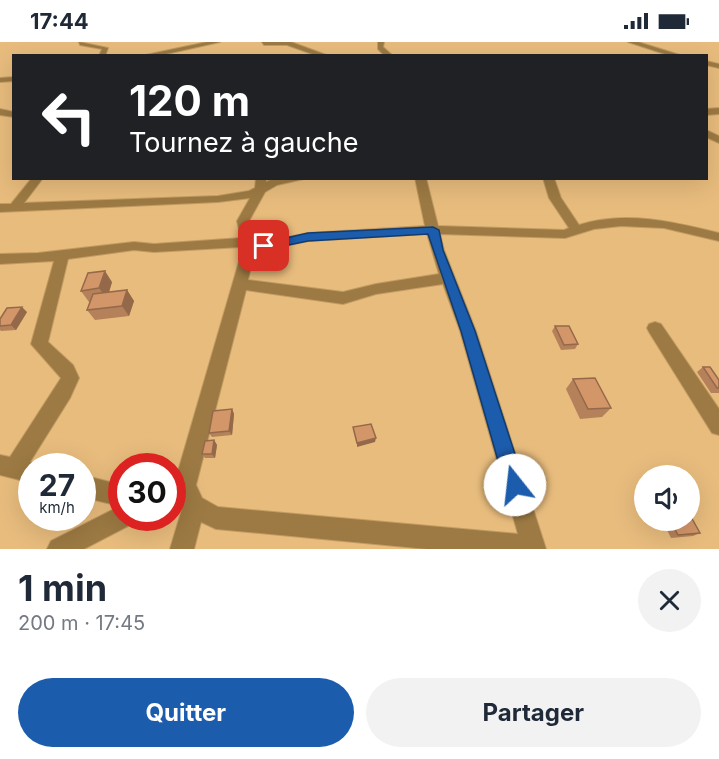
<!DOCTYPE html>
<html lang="fr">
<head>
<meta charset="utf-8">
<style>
  body { margin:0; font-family:Inter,sans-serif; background:#f2f2f3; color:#1f2937; height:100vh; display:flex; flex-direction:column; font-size:22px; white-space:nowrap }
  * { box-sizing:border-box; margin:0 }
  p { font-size:20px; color:#747a83 }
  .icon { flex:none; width:33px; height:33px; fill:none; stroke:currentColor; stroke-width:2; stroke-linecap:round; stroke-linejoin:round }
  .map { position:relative; height:507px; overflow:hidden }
  .drawer { display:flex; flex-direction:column; background:#fff; flex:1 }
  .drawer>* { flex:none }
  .banner { position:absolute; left:12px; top:12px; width:696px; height:126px; border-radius:0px; box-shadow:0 6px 24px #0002; background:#202124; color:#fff; overflow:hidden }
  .buttons { position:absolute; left:634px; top:423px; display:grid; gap:12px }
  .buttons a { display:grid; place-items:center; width:66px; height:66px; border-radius:50%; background:#fff; box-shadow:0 6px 24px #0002; font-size:30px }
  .speed { position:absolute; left:18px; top:411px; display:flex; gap:12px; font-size:30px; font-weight:700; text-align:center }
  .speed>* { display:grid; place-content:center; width:78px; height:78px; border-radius:50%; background:#fff; box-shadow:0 6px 24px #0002; line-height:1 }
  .speed small { font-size:15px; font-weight:400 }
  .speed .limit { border:9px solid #d22; background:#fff; color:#111 }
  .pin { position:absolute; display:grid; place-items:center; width:51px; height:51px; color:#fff; margin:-26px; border-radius:12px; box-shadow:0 3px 9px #0006 }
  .me { position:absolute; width:66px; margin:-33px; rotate:344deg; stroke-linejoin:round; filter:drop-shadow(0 0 4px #0008) }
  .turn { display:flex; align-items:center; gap:21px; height:126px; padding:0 18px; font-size:27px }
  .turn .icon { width:78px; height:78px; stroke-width:2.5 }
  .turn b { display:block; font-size:42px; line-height:51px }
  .round { display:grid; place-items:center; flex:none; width:63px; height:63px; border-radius:32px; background:#f2f2f3 }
  .overview { display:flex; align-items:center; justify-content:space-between; height:102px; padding:0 18px }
  h1 { font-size:36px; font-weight:700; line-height:45px }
  .button { display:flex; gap:12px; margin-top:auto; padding:12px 18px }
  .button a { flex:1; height:69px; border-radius:36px; background:#1c5cad; color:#fff; font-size:24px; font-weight:700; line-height:69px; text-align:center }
  .button a+a { background:#f2f2f3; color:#1f2937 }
  .status { display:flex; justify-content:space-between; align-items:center; height:42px; padding:0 30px; background:#fff; direction:ltr }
  .status svg { height:16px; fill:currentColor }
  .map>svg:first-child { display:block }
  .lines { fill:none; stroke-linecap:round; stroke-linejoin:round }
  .street-casing { stroke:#c29c64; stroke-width:2 }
  .street { fill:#9d7a43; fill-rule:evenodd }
  .wall { fill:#b5815a }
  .shaded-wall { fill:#94694a }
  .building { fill:#d39669; stroke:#94694a; stroke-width:1.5 }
  .route { fill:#1c5cad; stroke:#123c70; stroke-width:1.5 }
</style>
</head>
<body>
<div class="status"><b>17:44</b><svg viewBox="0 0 49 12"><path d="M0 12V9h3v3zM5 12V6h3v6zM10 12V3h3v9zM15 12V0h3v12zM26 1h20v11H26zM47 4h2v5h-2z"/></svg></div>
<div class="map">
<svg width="719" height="507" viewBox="0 0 719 507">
  <rect width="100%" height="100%" fill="#e8bc7d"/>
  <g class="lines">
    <defs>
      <g id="street">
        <path d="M 79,0 L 108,6 L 105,14 L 99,14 L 102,7 L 80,3 Z"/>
        <path d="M 207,0 L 220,0 L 157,14 L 141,14 Z"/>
        <path d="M 262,0 L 291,0 L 329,14 L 318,14 L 287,3 L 264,3 Z"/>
        <path d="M 378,0 L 384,0 L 383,5 L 393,14 L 385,14 L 378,7 Z"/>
        <path d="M 628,0 L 638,0 L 683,14 L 671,14 Z"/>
        <path d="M 706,19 L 719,22 L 719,26 L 706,23 Z"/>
        <path d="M 14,35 L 14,39 L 0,40 L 0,36 Z"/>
        <path d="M 719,66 L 719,72 L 706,73 L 706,67 Z"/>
        <path d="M 0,67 L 14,70 L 14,75 L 0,73 Z"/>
        <path d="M 706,88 L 719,94 L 719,101 L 706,95 Z"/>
        <path d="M 32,136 L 43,136 L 24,161 L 218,154 L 249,149 L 255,146 L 256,136 L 266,136 L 266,140 L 275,136 L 308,136 L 277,143 L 265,150 L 249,179 L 254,202 L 308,191 L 425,184 L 415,136 L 426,136 L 438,184 L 564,188 L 569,186 L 549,156 L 543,136 L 554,136 L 561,156 L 579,183 C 625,168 674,180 719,191 L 719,199 L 664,186 L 621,184 L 594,187 L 565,196 L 440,192 L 444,208 L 476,289 L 546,507 L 427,507 L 216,487 L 201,480 L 194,507 L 170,507 L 183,464 L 174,443 L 240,216 L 241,205 L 154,210 L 134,208 L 68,217 L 48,300 L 73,323 L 79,336 L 70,356 L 30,420 L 40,424 L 32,424 L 32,441 L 0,433 L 0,413 L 10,415 L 61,336 L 31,302 L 54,219 L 0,222 L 0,212 L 38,211 L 134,200 L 154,202 L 241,196 L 237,179 L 250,156 L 218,160 L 0,170 L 0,162 L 11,162 ZM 427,192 L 439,232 L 376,242 L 343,250 L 248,238 L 254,211 L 308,199 ZM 443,242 L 460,289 L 518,492 L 218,465 L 202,456 L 196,443 L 246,248 L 343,262 L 376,252 Z"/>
        <path d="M 655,280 L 661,282 L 719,367 L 719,393 L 712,391 L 649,290 L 647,286 L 649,282 Z"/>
        <path d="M 82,433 L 122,443 L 122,476 L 133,476 L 130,483 L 84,507 L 47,507 L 51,499 L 120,464 L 82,455 Z"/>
      </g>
    </defs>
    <use href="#street" class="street-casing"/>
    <use href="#street" class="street"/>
  </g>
  <g class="wall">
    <path d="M 112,240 L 109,250 L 127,248 L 134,259 L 129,274 L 95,278 L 87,268 L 90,260 L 89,260 L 81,249 Z"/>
    <path d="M 27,270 L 16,288 L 1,289 L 0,288 L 0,277 Z"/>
    <path d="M 555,284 L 578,302 L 575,307 L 561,308 L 552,289 Z"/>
    <path d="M 703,325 L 719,338 L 719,351 L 711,351 L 697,330 Z"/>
    <path d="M 573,337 L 611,366 L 602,375 L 580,377 L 566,347 Z"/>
    <path d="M 232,367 L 234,372 L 232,393 L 212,395 L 209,391 Z"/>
    <path d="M 214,398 L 217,403 L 215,416 L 205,416 L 202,412 Z"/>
    <path d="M 662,478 L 690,478 L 700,491 L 693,494 L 671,496 Z"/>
  </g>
  <g class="shaded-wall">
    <path d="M 105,229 L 112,240 L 107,257 L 99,246 Z"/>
    <path d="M 127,248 L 134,259 L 129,274 L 122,264 Z"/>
    <path d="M 22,265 L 27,270 L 16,288 L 11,283 Z"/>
    <path d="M 232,367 L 234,372 L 232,393 L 229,389 Z"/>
    <path d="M 376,396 L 375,400 L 357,405 L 357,401 Z"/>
    <path d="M 214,398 L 217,403 L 215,416 L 212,412 Z"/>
  </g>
  <g class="building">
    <path d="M 105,229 L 99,246 L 81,249 L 88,231 Z"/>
    <path d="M 127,248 L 122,264 L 87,268 L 93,252 Z"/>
    <path d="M 22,265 L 11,283 L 0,284 L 0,277 L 7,266 Z"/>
    <path d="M 555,284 L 569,284 L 578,302 L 564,303 Z"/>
    <path d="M 703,325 L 710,325 L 719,338 L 719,346 L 717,346 Z"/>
    <path d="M 595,336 L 611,366 L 588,367 L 573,337 Z"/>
    <path d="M 232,367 L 229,389 L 209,391 L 213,369 Z"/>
    <path d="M 371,382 L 376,396 L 357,401 L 353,385 Z"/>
    <path d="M 214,398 L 212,412 L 202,412 L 205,399 Z"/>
    <path d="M 690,473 L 700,491 L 678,493 L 670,478 L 690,478 Z"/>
  </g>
  <path class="route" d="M 433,185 L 439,188 L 443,208 L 475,289 L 525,443 L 522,450 L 515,453 L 508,450 L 505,443 L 461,289 L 428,192 L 308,199 L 264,208 L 258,204 L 264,201 L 308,191 Z"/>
</svg>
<div class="buttons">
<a><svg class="icon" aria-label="sound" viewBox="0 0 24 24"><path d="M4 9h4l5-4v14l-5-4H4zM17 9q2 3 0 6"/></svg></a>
</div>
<div class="speed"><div>27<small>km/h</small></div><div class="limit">30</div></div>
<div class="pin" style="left:264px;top:204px;background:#d93025"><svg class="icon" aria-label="arrive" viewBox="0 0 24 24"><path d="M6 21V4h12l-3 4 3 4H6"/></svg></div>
<svg class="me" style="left:515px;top:443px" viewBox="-20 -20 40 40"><circle r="19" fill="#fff"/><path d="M0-13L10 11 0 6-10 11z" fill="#1c5cad"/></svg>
<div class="banner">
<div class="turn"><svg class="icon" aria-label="left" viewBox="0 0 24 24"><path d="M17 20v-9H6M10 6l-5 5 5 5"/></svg><div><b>120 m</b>Tournez à gauche</div></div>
</div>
</div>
<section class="drawer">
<div class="overview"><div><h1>1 min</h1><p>200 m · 17:45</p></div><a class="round"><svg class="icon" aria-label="close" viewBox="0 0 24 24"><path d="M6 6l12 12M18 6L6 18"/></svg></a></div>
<div class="button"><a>Quitter</a><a>Partager</a></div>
</section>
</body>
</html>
